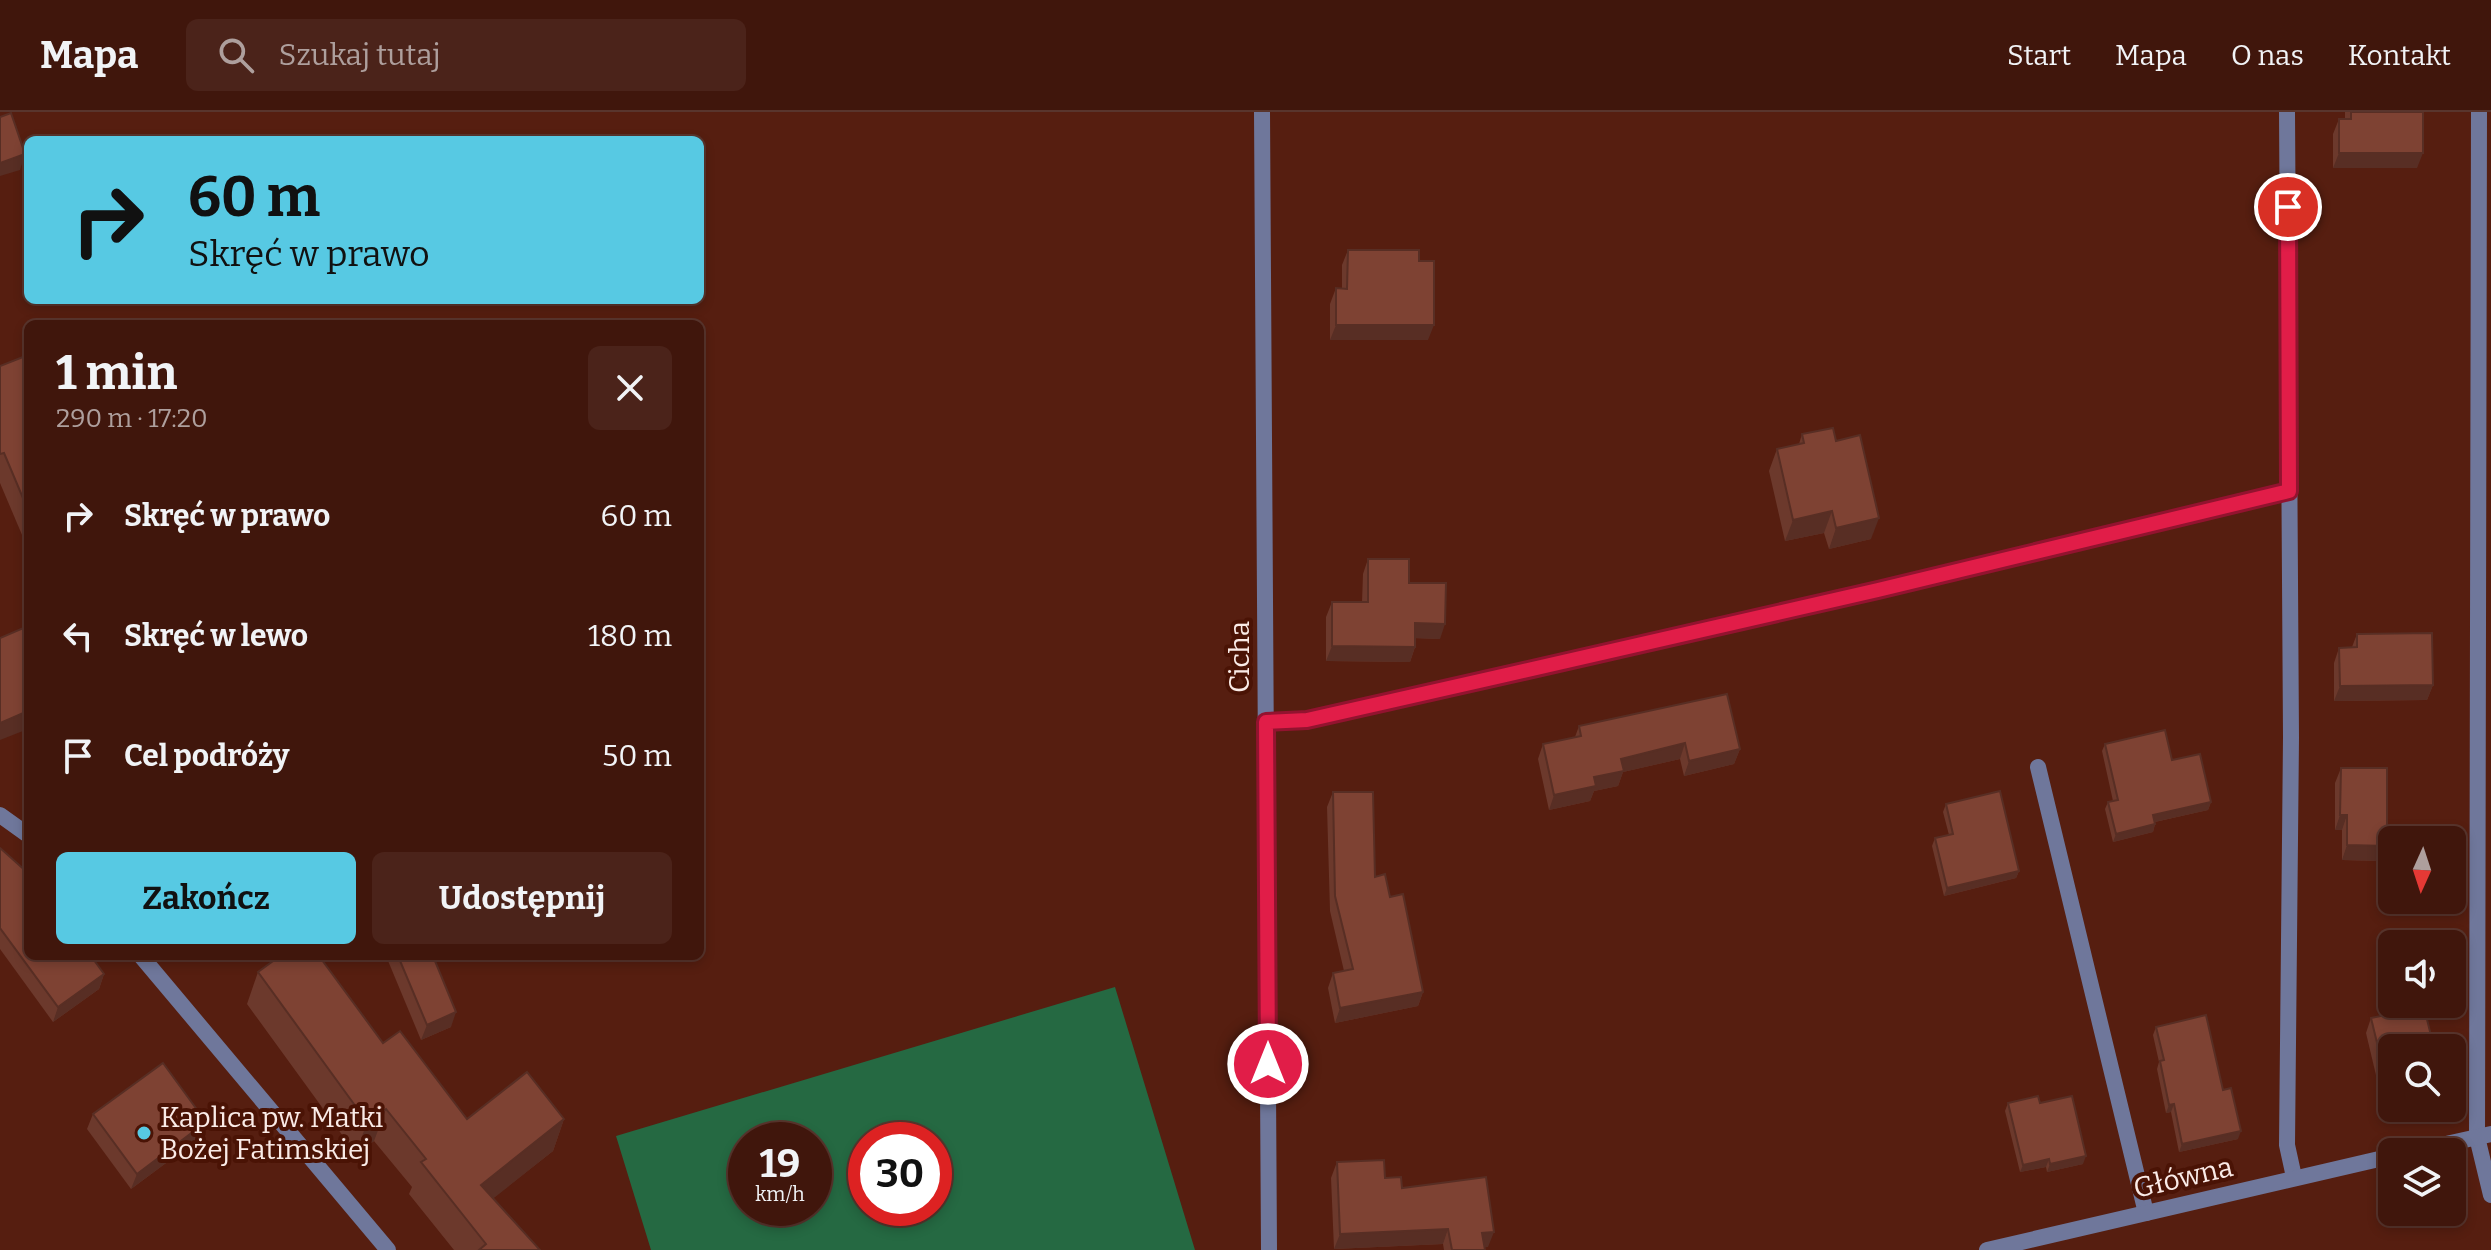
<!DOCTYPE html>
<html lang="pl">
<head>
<meta charset="utf-8">
<style>
  body { margin:0; font-family:Bitter,serif; background:#4b231a; color:#f1f3f6; height:100vh; display:flex; flex-direction:column; font-size:30px; white-space:nowrap }
  * { box-sizing:border-box; margin:0 }
  p { font-size:26px; color:#ae9f9d }
  .icon { flex:none; width:44px; height:44px; fill:none; stroke:currentColor; stroke-width:2; stroke-linecap:round; stroke-linejoin:round }
  .map { position:relative; flex:1; overflow:hidden }
  .details { position:absolute; left:24px; top:208px; width:680px; height:640px; display:flex; flex-direction:column; background:#40160c; border-radius:12px; box-shadow:0 4px 12px #0003,0 0 0 2px #59352d }
  .details>* { flex:none }
  .hud { position:absolute; left:24px; top:24px; width:680px; height:168px; border-radius:12px; box-shadow:0 4px 12px #0003,0 0 0 2px #59352d; background:#57c9e3; color:#111; overflow:hidden }
  .needle { width:52px; rotate:183deg }
  .controls { position:absolute; left:2378px; top:714px; display:grid; gap:16px }
  .controls a { display:grid; place-items:center; width:88px; height:88px; border-radius:12px; background:#40160c; box-shadow:0 4px 12px #0003,0 0 0 2px #59352d; font-size:40px }
  .speed { position:absolute; left:728px; top:1010px; display:flex; gap:16px; font-size:40px; font-weight:700; text-align:center }
  .speed>* { display:grid; place-content:center; width:104px; height:104px; border-radius:50%; background:#40160c; box-shadow:0 4px 12px #0003,0 0 0 2px #59352d; line-height:1 }
  .speed small { font-size:20px; font-weight:400 }
  .speed .limit { border:12px solid #d22; background:#fff; color:#111 }
  .pin { position:absolute; display:grid; place-items:center; width:68px; height:68px; color:#fff; margin:-34px; border:4px solid #fff; border-radius:50%; box-shadow:0 2px 8px #0007 }
  .me { position:absolute; width:88px; margin:-44px; rotate:0deg; stroke-linejoin:round; filter:drop-shadow(0 0 6px #0008) }
  .turn { display:flex; align-items:center; gap:28px; height:168px; padding:0 32px; font-size:36px }
  .turn .icon { width:104px; height:104px; stroke-width:2.5 }
  .turn b { display:block; font-size:56px; line-height:68px }
  .round { display:grid; place-items:center; flex:none; width:84px; height:84px; border-radius:12px; background:#4b231a }
  .head { display:flex; align-items:center; justify-content:space-between; height:136px; padding:0 32px }
  h1 { font-size:48px; font-weight:700; line-height:60px }
  .cta { display:flex; gap:16px; margin-top:auto; padding:16px 32px }
  .cta a { flex:1; height:92px; border-radius:12px; background:#57c9e3; color:#111; font-size:32px; font-weight:700; line-height:92px; text-align:center }
  .cta a+a { background:#4b231a; color:#f1f3f6 }
  ul { padding:0; list-style:none }
  li { display:flex; align-items:center; gap:24px; height:120px; padding:0 32px }
  li div { flex:1 }
  li b { display:block; font-size:30px }
  li em { font-style:normal }
  header { display:flex; align-items:center; gap:48px; box-sizing:border-box; height:112px; padding:0 40px; background:#40160c; border-bottom:2px solid #59352d }
  header strong { font-size:38px }
  nav { display:flex; gap:44px; margin-inline-start:auto; font-size:28px }
  .search { width:560px; height:72px; background:#4b231a; display:flex; align-items:center; gap:20px; box-sizing:border-box; padding:0 28px; border-radius:12px; color:#ae9f9d; font-size:30px }
  .map>svg:first-child { display:block }
  .green { fill:#256942; fill-rule:evenodd }
  .lines { fill:none; stroke-linecap:round; stroke-linejoin:round }
  .street { stroke:#6f779b; stroke-width:16 }
  .wall { fill:#6c392c }
  .shaded-wall { fill:#582e24 }
  .building { fill:#7e4233; stroke:#582e24; stroke-width:2 }
  .route-casing { stroke:#92132f; stroke-width:20 }
  .route { stroke:#e11d48; stroke-width:14 }
  .poi-dot { fill:#57c9e3; stroke:#4a1305; stroke-width:3 }
  .labels { text-anchor:middle; stroke-width:8; stroke-linejoin:round; paint-order:stroke }
  .street-label { font-size:28px; fill:#faebe7; stroke:#4a1305 }
  .poi-label { font-size:28px; fill:#faebe7; stroke:#4a1305; text-anchor:start }
</style>
</head>
<body>
<header>
<strong>Mapa</strong>
<div class="search"><svg class="icon" aria-label="search" viewBox="0 0 24 24"><circle cx="10" cy="10" r="6"/><path d="M15 15l6 6"/></svg>Szukaj tutaj</div>
<nav><a>Start</a><a>Mapa</a><a>O nas</a><a>Kontakt</a></nav>
</header>
<div class="map">
<svg width="2491" height="1138" viewBox="0 0 2491 1138">
  <rect width="100%" height="100%" fill="#561e10"/>
  <path class="green" d="M 1115,875 L 1195,1138 L 651,1138 L 616,1024 ZM 746,1028 L 814,1028 L 814,1096 L 746,1096 ZM 934,1028 L 934,1096 L 866,1096 L 866,1028 Z"/>
  <g class="lines">
    <g class="street">
      <path d="M 1262,0 L 1269,1138"/>
      <path d="M 2287,0 L 2291,625 L 2287,1033 L 2294,1065"/>
      <path d="M 2479,0 L 2477,1025 L 2491,1083"/>
      <path d="M 1266,610 L 1307,608 L 1444,577 L 1878,478 L 2289,379"/>
      <path d="M 2038,655 L 2146,1101"/>
      <path d="M 0,703 L 28,723"/>
      <path d="M 141,844 L 388,1138"/>
      <path d="M 2410,1040 L 2491,1022"/>
      <path d="M 1987,1138 L 2392,1044"/>
    </g>
  </g>
  <g class="wall">
    <path d="M 2345,0 L 2423,0 L 2417,56 L 2333,56 L 2333,22 L 2339,7 L 2345,7 Z"/>
    <path d="M 1348,138 L 1419,149 L 1428,228 L 1330,228 L 1330,192 L 1336,176 L 1342,177 L 1342,153 Z"/>
    <path d="M 28,243 L 28,437 L 0,371 L 0,254 Z"/>
    <path d="M 1802,322 L 1836,329 L 1871,427 L 1829,437 L 1824,421 L 1785,429 L 1769,359 L 1777,337 L 1799,332 Z"/>
    <path d="M 1368,447 L 1409,471 L 1440,527 L 1415,526 L 1415,535 L 1410,550 L 1326,549 L 1326,505 L 1332,490 L 1362,490 L 1363,462 Z"/>
    <path d="M 2357,522 L 2433,573 L 2427,588 L 2334,589 L 2334,551 L 2339,536 L 2352,535 Z"/>
    <path d="M 1579,614 L 1740,637 L 1734,652 L 1684,664 L 1680,647 L 1623,660 L 1618,674 L 1594,679 L 1590,689 L 1549,698 L 1538,647 L 1543,632 L 1575,625 Z"/>
    <path d="M 2105,632 L 2172,648 L 2211,690 L 2208,698 L 2155,710 L 2155,712 L 2153,720 L 2113,730 L 2105,697 L 2108,690 L 2113,689 L 2102,639 Z"/>
    <path d="M 2341,656 L 2387,734 L 2381,749 L 2342,748 L 2342,718 L 2335,718 L 2335,671 Z"/>
    <path d="M 1333,680 L 1375,765 L 1390,785 L 1423,880 L 1418,894 L 1335,911 L 1328,876 L 1333,861 L 1344,859 L 1330,799 L 1327,695 Z"/>
    <path d="M 1946,692 L 2019,759 L 2016,766 L 1944,784 L 1932,734 L 1935,726 L 1949,723 L 1943,700 Z"/>
    <path d="M 0,736 L 104,862 L 99,877 L 53,910 L 0,837 Z"/>
    <path d="M 386,844 L 433,844 L 451,915 L 421,928 Z"/>
    <path d="M 258,860 L 383,931 L 467,1007 L 564,1007 L 553,1039 L 493,1086 L 540,1138 L 454,1138 L 409,1082 L 412,1075 L 374,1029 L 356,1042 L 247,892 Z"/>
    <path d="M 2371,906 L 2392,936 L 2392,977 L 2380,980 L 2366,921 Z"/>
    <path d="M 2156,915 L 2223,978 L 2238,1027 L 2179,1040 L 2171,1000 L 2166,1001 L 2157,957 L 2159,950 L 2153,923 Z"/>
    <path d="M 2008,991 L 2040,991 L 2083,1052 L 2047,1060 L 2046,1055 L 2020,1060 L 2005,999 Z"/>
    <path d="M 93,1002 L 201,1025 L 131,1077 L 87,1017 Z"/>
    <path d="M 1337,1050 L 1385,1066 L 1488,1135 L 1484,1135 L 1485,1138 L 1444,1138 L 1443,1132 L 1334,1137 L 1331,1066 Z"/>
  </g>
  <g class="shaded-wall">
    <path d="M 2339,41 L 2423,41 L 2417,56 L 2333,56 Z"/>
    <path d="M 25,42 L 20,58 L 0,64 L 0,51 Z"/>
    <path d="M 1336,213 L 1434,213 L 1428,228 L 1330,228 Z"/>
    <path d="M 1832,399 L 1824,421 L 1785,429 L 1793,408 Z"/>
    <path d="M 1879,406 L 1871,427 L 1829,437 L 1836,416 Z"/>
    <path d="M 1415,511 L 1445,512 L 1440,527 L 1410,526 Z"/>
    <path d="M 1332,534 L 1415,535 L 1410,550 L 1326,549 Z"/>
    <path d="M 2433,573 L 2427,588 L 2334,589 L 2340,574 Z"/>
    <path d="M 28,599 L 28,617 L 0,628 L 0,611 Z"/>
    <path d="M 1685,631 L 1680,647 L 1623,660 L 1618,674 L 1594,679 L 1590,689 L 1549,698 L 1554,683 L 1594,665 L 1621,647 Z"/>
    <path d="M 1740,637 L 1734,652 L 1684,664 L 1689,649 Z"/>
    <path d="M 2211,690 L 2208,698 L 2150,711 L 2153,703 Z"/>
    <path d="M 2340,703 L 2347,703 L 2342,718 L 2335,718 Z"/>
    <path d="M 2155,712 L 2153,720 L 2113,730 L 2116,722 Z"/>
    <path d="M 2347,733 L 2387,734 L 2381,749 L 2342,748 Z"/>
    <path d="M 2019,759 L 2016,766 L 1944,784 L 1947,776 Z"/>
    <path d="M 104,862 L 99,877 L 53,910 L 58,895 Z"/>
    <path d="M 1423,880 L 1418,894 L 1335,911 L 1340,896 Z"/>
    <path d="M 456,900 L 451,915 L 421,928 L 427,913 Z"/>
    <path d="M 2392,963 L 2392,977 L 2380,980 L 2385,964 Z"/>
    <path d="M 2174,992 L 2171,1000 L 2166,1001 L 2169,993 Z"/>
    <path d="M 386,997 L 374,1029 L 356,1042 L 367,1010 Z"/>
    <path d="M 564,1007 L 553,1039 L 470,1105 L 481,1073 Z"/>
    <path d="M 206,1010 L 201,1025 L 131,1077 L 137,1062 Z"/>
    <path d="M 2241,1019 L 2238,1027 L 2179,1040 L 2182,1032 Z"/>
    <path d="M 2086,1044 L 2083,1052 L 2047,1060 L 2050,1052 Z"/>
    <path d="M 2049,1047 L 2046,1055 L 2020,1060 L 2023,1053 Z"/>
    <path d="M 1448,1117 L 1443,1132 L 1334,1137 L 1340,1122 Z"/>
    <path d="M 1494,1120 L 1488,1135 L 1476,1136 L 1482,1121 Z"/>
  </g>
  <g class="building">
    <path d="M 2351,0 L 2423,0 L 2423,41 L 2339,41 L 2339,7 L 2351,7 Z"/>
    <path d="M 11,1 L 25,42 L 0,51 L 0,5 Z"/>
    <path d="M 1348,138 L 1419,138 L 1419,149 L 1434,149 L 1434,213 L 1336,213 L 1336,176 L 1347,177 Z"/>
    <path d="M 28,243 L 28,398 L 4,341 L 0,342 L 0,254 Z"/>
    <path d="M 1833,316 L 1836,329 L 1860,323 L 1879,406 L 1836,416 L 1832,399 L 1793,408 L 1777,337 L 1804,331 L 1802,322 Z"/>
    <path d="M 1368,447 L 1409,447 L 1409,471 L 1446,471 L 1445,512 L 1415,511 L 1415,535 L 1332,534 L 1332,490 L 1368,490 Z"/>
    <path d="M 28,514 L 28,599 L 0,611 L 0,526 Z"/>
    <path d="M 2432,521 L 2433,573 L 2340,574 L 2339,536 L 2357,535 L 2357,522 Z"/>
    <path d="M 1727,582 L 1740,637 L 1689,649 L 1685,631 L 1621,647 L 1624,659 L 1594,665 L 1596,674 L 1554,683 L 1543,632 L 1581,624 L 1579,614 Z"/>
    <path d="M 2165,618 L 2172,648 L 2200,642 L 2211,690 L 2153,703 L 2155,712 L 2116,722 L 2108,690 L 2118,688 L 2105,632 Z"/>
    <path d="M 2341,656 L 2387,656 L 2387,734 L 2347,733 L 2347,703 L 2340,703 Z"/>
    <path d="M 2000,679 L 2019,759 L 1947,776 L 1935,726 L 1953,722 L 1946,692 Z"/>
    <path d="M 1333,680 L 1373,680 L 1375,765 L 1385,762 L 1390,785 L 1403,782 L 1423,880 L 1340,896 L 1333,861 L 1353,857 L 1335,784 Z"/>
    <path d="M 0,736 L 28,761 L 28,844 L 91,844 L 104,862 L 58,895 L 0,816 Z"/>
    <path d="M 280,844 L 319,844 L 383,931 L 400,919 L 467,1007 L 527,960 L 564,1007 L 481,1073 L 540,1138 L 479,1138 L 486,1132 L 421,1050 L 426,1047 L 386,997 L 367,1010 L 258,860 Z"/>
    <path d="M 398,844 L 433,844 L 456,900 L 427,913 Z"/>
    <path d="M 2424,895 L 2434,936 L 2392,936 L 2392,963 L 2385,964 L 2371,906 Z"/>
    <path d="M 2206,903 L 2223,978 L 2231,976 L 2241,1019 L 2182,1032 L 2174,992 L 2169,993 L 2160,949 L 2164,948 L 2156,915 Z"/>
    <path d="M 163,951 L 206,1010 L 137,1062 L 93,1002 Z"/>
    <path d="M 2038,984 L 2040,991 L 2072,984 L 2086,1044 L 2050,1052 L 2049,1047 L 2023,1053 L 2008,991 Z"/>
    <path d="M 1384,1048 L 1385,1066 L 1401,1065 L 1402,1076 L 1486,1065 L 1494,1120 L 1482,1121 L 1485,1138 L 1452,1138 L 1448,1117 L 1340,1122 L 1337,1050 Z"/>
  </g>
  <g class="lines">
    <defs>
      <path id="route" d="M 1268,952 L 1266,610 L 1307,608 L 1506,563 L 1878,478 L 2289,379 L 2288,95"/>
    </defs>
    <use href="#route" class="route-casing"/>
    <use href="#route" class="route"/>
  </g>
  <circle class="poi-dot" cx="144" cy="1021" r="8"/>
  <g class="labels">
    <g class="street-label">
      <text transform="translate(1239 545) rotate(-90)" y="10">Cicha</text>
      <text transform="translate(2183 1065) rotate(-13)" y="10">Główna</text>
    </g>
    <g class="poi-label">
      <text x="160" y="1015">Kaplica pw. Matki<tspan x="160" dy="32">Bożej Fatimskiej</tspan></text>
    </g>
  </g>
</svg>
<div class="controls">
<a><svg class="needle" viewBox="-14 -14 28 28"><path d="M0-13l5 13h-10z" fill="#e53935"/><path d="M0 13l5-13h-10z" fill="#ae9f9d"/></svg></a>
<a><svg class="icon" aria-label="sound" viewBox="0 0 24 24"><path d="M4 9h4l5-4v14l-5-4H4zM17 9q2 3 0 6"/></svg></a>
<a><svg class="icon" aria-label="search" viewBox="0 0 24 24"><circle cx="10" cy="10" r="6"/><path d="M15 15l6 6"/></svg></a>
<a><svg class="icon" aria-label="layers" viewBox="0 0 24 24"><path d="M12 4l9 5-9 5-9-5zM3 14l9 5 9-5"/></svg></a>
</div>
<div class="speed"><div>19<small>km/h</small></div><div class="limit">30</div></div>
<div class="pin" style="left:2288px;top:95px;background:#d93025"><svg class="icon" aria-label="arrive" viewBox="0 0 24 24"><path d="M6 21V4h12l-3 4 3 4H6"/></svg></div>
<svg class="me" style="left:1268px;top:952px" viewBox="-20 -20 40 40"><circle r="17" fill="#e11d48" stroke="#fff" stroke-width="3"/><path d="M0-11L8 9 0 5-8 9z" fill="#fff"/></svg>
<div class="hud">
<div class="turn"><svg class="icon" aria-label="right" viewBox="0 0 24 24"><path d="M7 20v-9h11M14 6l5 5-5 5"/></svg><div><b>60 m</b>Skręć w prawo</div></div>
</div>
<section class="details">
<div class="head"><div><h1>1 min</h1><p>290 m · 17:20</p></div><a class="round"><svg class="icon" aria-label="close" viewBox="0 0 24 24"><path d="M6 6l12 12M18 6L6 18"/></svg></a></div>
<ul>
<li><svg class="icon" aria-label="right" viewBox="0 0 24 24"><path d="M7 20v-9h11M14 6l5 5-5 5"/></svg><div><b>Skręć w prawo</b></div><em>60 m</em></li>
<li><svg class="icon" aria-label="left" viewBox="0 0 24 24"><path d="M17 20v-9H6M10 6l-5 5 5 5"/></svg><div><b>Skręć w lewo</b></div><em>180 m</em></li>
<li><svg class="icon" aria-label="arrive" viewBox="0 0 24 24"><path d="M6 21V4h12l-3 4 3 4H6"/></svg><div><b>Cel podróży</b></div><em>50 m</em></li>
</ul>
<div class="cta"><a>Zakończ</a><a>Udostępnij</a></div>
</section>
</div>
</body>
</html>
